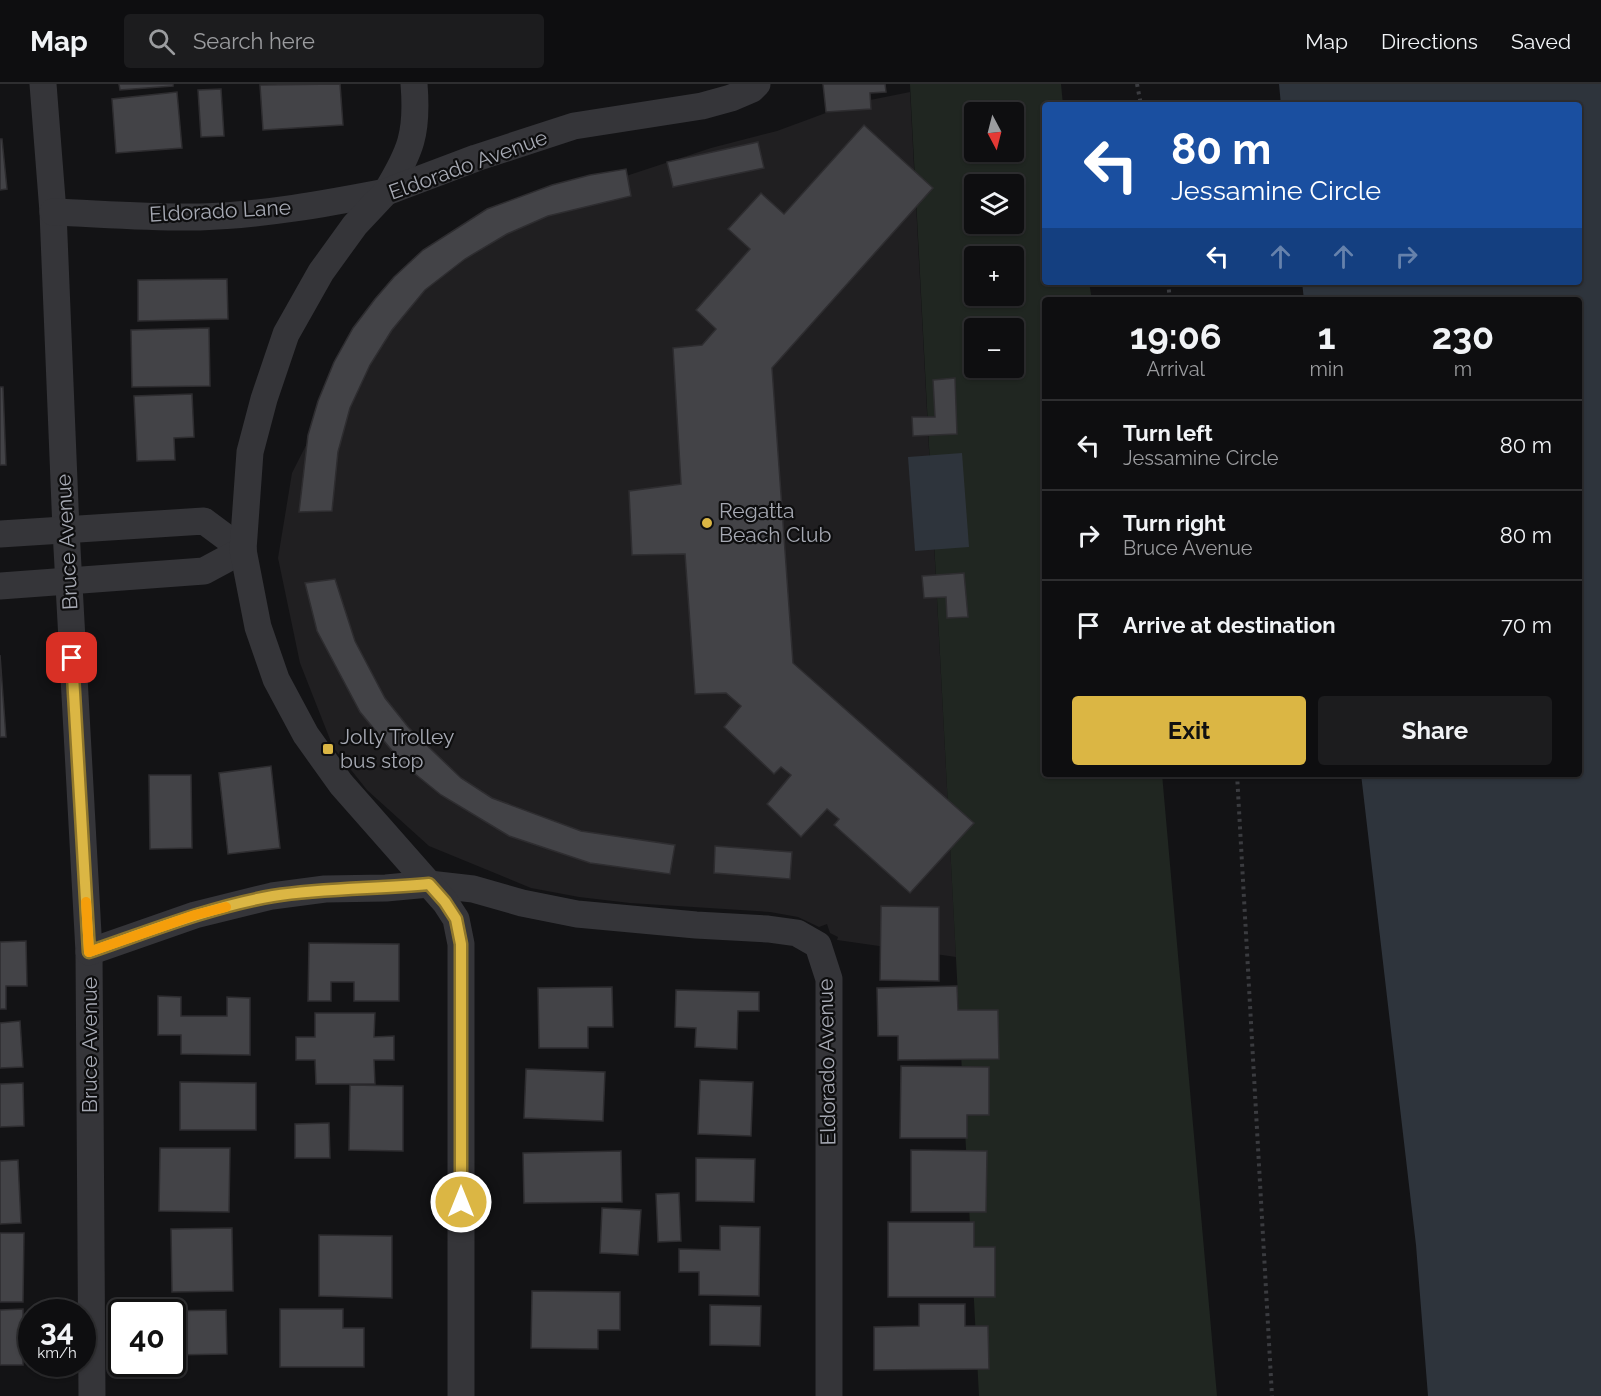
<!DOCTYPE html>
<html lang="en">
<head>
<meta charset="utf-8">
<style>
  body { margin:0; font-family:Raleway,sans-serif; background:#1c1c1e; color:#f1f3f6; height:100vh; display:flex; flex-direction:column; font-size:22px; white-space:nowrap }
  * { box-sizing:border-box; margin:0 }
  p { font-size:20px; color:#9b9c9f }
  .icon { flex:none; width:33px; height:33px; fill:none; stroke:currentColor; stroke-width:2; stroke-linecap:round; stroke-linejoin:round }
  .map { position:relative; flex:1; overflow:hidden }
  .details { position:absolute; left:1042px; top:213px; width:540px; height:480px; display:flex; flex-direction:column; background:#0e0e10; border-radius:6px; box-shadow:0 2px 4px #0004,0 0 0 2px #2e2e30 }
  .details>* { flex:none }
  .top-card { position:absolute; left:1042px; top:18px; width:540px; height:183px; border-radius:6px; box-shadow:0 2px 4px #0004,0 0 0 2px #2e2e30; background:#1a4fa0; color:#fff; overflow:hidden }
  .needle { width:39px; rotate:173deg }
  .buttons { position:absolute; left:964px; top:18px; display:grid; gap:12px }
  .buttons a { display:grid; place-items:center; width:60px; height:60px; border-radius:6px; background:#0e0e10; box-shadow:0 2px 4px #0004,0 0 0 2px #2e2e30; font-size:30px }
  .speed { position:absolute; left:18px; top:1215px; display:flex; gap:12px; font-size:30px; font-weight:700; text-align:center }
  .speed>* { display:grid; place-content:center; width:78px; height:78px; border-radius:50%; background:#0e0e10; box-shadow:0 2px 4px #0004,0 0 0 2px #2e2e30; line-height:1 }
  .speed small { font-size:15px; font-weight:400 }
  .speed .limit { border:3px solid #111; border-radius:9px; background:#fff; color:#111 }
  .pin { position:absolute; display:grid; place-items:center; width:51px; height:51px; color:#fff; margin:-26px; border-radius:12px; box-shadow:0 3px 9px #0006 }
  .me { position:absolute; width:66px; margin:-33px; rotate:0deg; stroke-linejoin:round; filter:drop-shadow(0 0 4px #0008) }
  .turn { display:flex; align-items:center; gap:21px; height:126px; padding:0 30px; font-size:27px }
  .turn .icon { width:78px; height:78px; stroke-width:2.5 }
  .turn b { display:block; font-size:42px; line-height:51px }
  .lanes { display:flex; align-items:center; height:57px; padding:0 30px; background:#0003; justify-content:center; gap:30px; direction:ltr }
  .lanes .off { opacity:.35 }
  .eta { display:flex; justify-content:space-evenly; align-items:center; height:102px; text-align:center }
  .eta b { font-size:36px; font-weight:700; line-height:42px }
  .button { display:flex; gap:12px; margin-top:auto; padding:12px 30px }
  .button a { flex:1; height:69px; border-radius:6px; background:#dbb644; color:#111; font-size:24px; font-weight:700; line-height:69px; text-align:center }
  .button a+a { background:#1c1c1e; color:#f1f3f6 }
  ul { padding:0; list-style:none }
  li { display:flex; align-items:center; gap:18px; height:90px; padding:0 30px; border-top:2px solid #2e2e30 }
  li div { flex:1 }
  li b { display:block; font-size:22px }
  li em { font-style:normal }
  header { display:flex; align-items:center; gap:36px; box-sizing:border-box; height:84px; padding:0 30px; background:#0e0e10; border-bottom:2px solid #2e2e30 }
  header strong { font-size:28px }
  nav { display:flex; gap:33px; margin-inline-start:auto; font-size:21px }
  .search { width:420px; height:54px; background:#1c1c1e; display:flex; align-items:center; gap:15px; box-sizing:border-box; padding:0 21px; border-radius:6px; color:#9b9c9f; font-size:22px }
  .map>svg:first-child { display:block }
  .built { fill:#201f21 }
  .green { fill:#202621; fill-rule:evenodd }
  .water { fill:#2e343c }
  .building { fill:#434347; stroke:#2e2d30; stroke-width:1.5 }
  .lines { fill:none; stroke-linecap:round; stroke-linejoin:round }
  .path { stroke:#3b3c40; stroke-width:4; stroke-dasharray:3 4.5; stroke-linecap:butt }
  .minor { stroke:#353539; stroke-width:27 }
  .route-casing { stroke:#8e762c; stroke-width:15 }
  .route { stroke:#dbb644; stroke-width:10 }
  .slow { stroke:#f59e0b; stroke-width:10 }
  .poi-dot { fill:#dbb644; stroke:#0e0e0f; stroke-width:2 }
  .labels { text-anchor:middle; stroke-width:4.5; stroke-linejoin:round; paint-order:stroke }
  .street-label { font-size:21px; fill:#a6a9b3; stroke:#0e0e0f }
  .poi-label { font-size:21px; fill:#a6a9b3; stroke:#0e0e0f; text-anchor:start }
</style>
</head>
<body>
<header>
<strong>Map</strong>
<div class="search"><svg class="icon" aria-label="search" viewBox="0 0 24 24"><circle cx="10" cy="10" r="6"/><path d="M15 15l6 6"/></svg>Search here</div>
<nav><a>Map</a><a>Directions</a><a>Saved</a></nav>
</header>
<div class="map">
<svg width="1601" height="1312" viewBox="0 0 1601 1312">
  <rect width="100%" height="100%" fill="#131315"/>
  <path class="built" d="M 910,8 L 956,873 L 837,856 L 838,853 L 830,849 L 827,840 L 819,843 L 798,833 L 770,828 L 630,819 L 579,813 L 531,804 L 429,762 L 367,706 L 333,663 L 300,579 L 278,474 L 292,389 L 346,282 L 416,172 L 512,117 L 620,94 L 711,64 L 777,47 L 850,20 Z"/>
  <path class="green" d="M 910,0 L 1061,0 L 1063,21 L 1046,21 L 1046,198 L 1089,198 L 1092,216 L 1046,216 L 1046,690 L 1162,690 L 1217,1312 L 979,1312 ZM 975,28 L 1014,28 L 1014,68 L 975,68 ZM 975,100 L 1014,100 L 1014,140 L 975,140 ZM 975,172 L 1014,172 L 1014,212 L 975,212 ZM 975,244 L 1014,244 L 1014,284 L 975,284 Z"/>
  <g class="water">
    <path d="M 1279,0 L 1601,0 L 1601,1312 L 1428,1312 L 1416,1161 L 1361,690 L 1580,690 L 1580,216 L 1304,216 L 1302,198 L 1580,198 L 1580,21 L 1281,21 Z"/>
    <path d="M 962,369 L 969,463 L 915,467 L 908,373 Z"/>
  </g>
  <g class="building">
    <path d="M 119,0 L 173,0 L 173,2 L 120,6 Z"/>
    <path d="M 340,0 L 343,41 L 263,46 L 260,1 Z"/>
    <path d="M 823,0 L 885,0 L 886,8 L 870,9 L 871,25 L 826,28 Z"/>
    <path d="M 221,5 L 224,52 L 201,53 L 198,6 Z"/>
    <path d="M 177,8 L 182,64 L 116,69 L 112,15 Z"/>
    <path d="M 864,41 L 933,104 L 772,284 L 793,579 L 974,739 L 910,809 L 834,741 L 839,735 L 827,725 L 801,753 L 767,720 L 791,691 L 781,683 L 774,690 L 724,643 L 741,622 L 726,609 L 695,610 L 685,470 L 632,471 L 629,407 L 681,400 L 673,264 L 702,261 L 716,245 L 696,226 L 750,165 L 728,145 L 761,109 L 784,130 Z"/>
    <path d="M 0,55 L 2,55 L 7,105 L 0,106 Z"/>
    <path d="M 758,58 L 764,84 L 673,103 L 667,78 Z"/>
    <path d="M 626,85 L 631,112 L 548,132 L 507,150 L 465,175 L 425,206 L 392,246 L 370,281 L 350,324 L 338,368 L 332,427 L 299,428 L 308,351 L 318,317 L 334,278 L 353,244 L 375,215 L 394,193 L 423,166 L 487,125 L 552,101 L 590,91 Z"/>
    <path d="M 227,195 L 228,235 L 138,237 L 138,196 Z"/>
    <path d="M 209,244 L 210,302 L 132,303 L 131,246 Z"/>
    <path d="M 955,294 L 957,350 L 913,352 L 912,333 L 935,333 L 933,296 Z"/>
    <path d="M 0,303 L 3,303 L 6,381 L 0,381 Z"/>
    <path d="M 192,310 L 194,353 L 174,354 L 175,376 L 137,377 L 134,312 Z"/>
    <path d="M 964,489 L 968,533 L 947,534 L 946,513 L 924,514 L 922,492 Z"/>
    <path d="M 335,495 L 355,557 L 385,614 L 409,644 L 461,694 L 492,714 L 581,747 L 675,761 L 670,790 L 590,779 L 509,752 L 441,711 L 404,681 L 360,628 L 317,547 L 305,499 Z"/>
    <path d="M 0,571 L 6,653 L 0,653 Z"/>
    <path d="M 271,682 L 280,764 L 228,770 L 219,689 Z"/>
    <path d="M 149,691 L 191,691 L 192,764 L 150,765 Z"/>
    <path d="M 715,762 L 792,768 L 790,795 L 714,789 Z"/>
    <path d="M 881,822 L 939,823 L 939,897 L 880,896 Z"/>
    <path d="M 26,857 L 27,902 L 6,902 L 6,925 L 0,925 L 0,858 Z"/>
    <path d="M 309,859 L 399,860 L 399,917 L 354,917 L 354,898 L 331,898 L 331,917 L 308,917 Z"/>
    <path d="M 957,902 L 958,926 L 998,926 L 999,975 L 898,976 L 898,952 L 878,952 L 877,904 Z"/>
    <path d="M 612,903 L 613,943 L 588,943 L 588,964 L 539,964 L 538,904 Z"/>
    <path d="M 676,906 L 759,908 L 759,927 L 738,927 L 737,965 L 695,963 L 696,944 L 675,943 Z"/>
    <path d="M 158,912 L 181,913 L 181,932 L 227,932 L 227,913 L 250,914 L 250,971 L 181,970 L 181,951 L 158,951 Z"/>
    <path d="M 315,929 L 375,929 L 374,953 L 394,952 L 394,976 L 374,976 L 375,1000 L 316,1000 L 315,976 L 296,976 L 296,953 L 315,953 Z"/>
    <path d="M 20,937 L 23,983 L 0,984 L 0,939 Z"/>
    <path d="M 901,982 L 989,983 L 989,1031 L 967,1031 L 967,1054 L 900,1054 Z"/>
    <path d="M 526,985 L 605,988 L 603,1037 L 524,1034 Z"/>
    <path d="M 700,996 L 753,998 L 751,1052 L 698,1050 Z"/>
    <path d="M 180,998 L 256,999 L 256,1046 L 180,1046 Z"/>
    <path d="M 23,999 L 24,1042 L 0,1043 L 0,1000 Z"/>
    <path d="M 350,1001 L 403,1002 L 403,1067 L 349,1066 Z"/>
    <path d="M 329,1039 L 330,1074 L 295,1074 L 295,1040 Z"/>
    <path d="M 160,1064 L 230,1064 L 229,1128 L 159,1127 Z"/>
    <path d="M 911,1066 L 987,1067 L 986,1128 L 911,1128 Z"/>
    <path d="M 621,1067 L 622,1118 L 524,1119 L 523,1069 Z"/>
    <path d="M 696,1074 L 755,1075 L 754,1118 L 696,1117 Z"/>
    <path d="M 18,1076 L 21,1139 L 0,1140 L 0,1077 Z"/>
    <path d="M 679,1109 L 681,1157 L 658,1158 L 656,1110 Z"/>
    <path d="M 602,1124 L 641,1126 L 638,1171 L 600,1169 Z"/>
    <path d="M 888,1138 L 974,1138 L 974,1163 L 995,1163 L 995,1213 L 888,1213 Z"/>
    <path d="M 720,1142 L 760,1143 L 759,1212 L 699,1211 L 699,1188 L 679,1188 L 679,1165 L 720,1166 Z"/>
    <path d="M 232,1144 L 233,1207 L 172,1208 L 171,1145 Z"/>
    <path d="M 0,1149 L 24,1149 L 23,1218 L 0,1218 Z"/>
    <path d="M 319,1151 L 392,1152 L 392,1214 L 319,1212 Z"/>
    <path d="M 532,1207 L 620,1208 L 620,1246 L 598,1246 L 598,1265 L 531,1264 Z"/>
    <path d="M 919,1220 L 965,1220 L 965,1242 L 988,1242 L 989,1285 L 874,1286 L 874,1243 L 919,1242 Z"/>
    <path d="M 710,1221 L 761,1222 L 760,1262 L 710,1261 Z"/>
    <path d="M 23,1225 L 23,1281 L 0,1281 L 0,1226 Z"/>
    <path d="M 280,1225 L 343,1225 L 343,1244 L 364,1244 L 364,1283 L 280,1283 Z"/>
    <path d="M 226,1226 L 227,1270 L 172,1271 L 172,1228 L 156,1227 Z"/>
  </g>
  <g class="lines">
    <g class="path">
      <path d="M 1137,0 L 1141,21"/>
      <path d="M 1168,198 L 1170,216"/>
      <path d="M 1237,690 L 1272,1312"/>
    </g>
    <g class="minor">
      <path d="M 43,0 L 53,128 L 66,446 L 89,868 L 92,1312"/>
      <path d="M 386,108 C 411,67 418,49 414,0"/>
      <path d="M 53,128 C 102,130 151,134 200,133 C 263,131 324,120 386,108"/>
      <path d="M 0,450 L 204,437 L 243,466"/>
      <path d="M 0,502 L 204,487 L 243,466"/>
      <path d="M 89,868 L 195,831 L 272,812 L 325,805 L 386,804 L 429,800 L 473,805 L 522,819 L 577,830 L 696,841 L 768,845 L 797,849 L 818,861 L 829,895 L 829,1312"/>
      <path d="M 461,1312 L 461,860 L 456,835 L 445,818 L 341,700 L 306,651 L 276,595 L 258,543 L 243,466 L 250,368 L 264,315 L 286,250 L 321,188 L 355,141 L 386,108 L 476,74 L 574,42 L 702,22 L 731,14 L 752,5 L 757,0"/>
    </g>
  </g>
  <g class="lines">
    <defs>
      <path id="route" d="M 72,574 L 89,868 C 150,847 210,823 273,812 C 325,804 377,805 429,800 L 445,818 L 456,835 L 461,860 L 461,1118"/>
    </defs>
    <use href="#route" class="route-casing"/>
    <use href="#route" class="route"/>
    <path class="slow" d="M 86,818 L 89,868 L 195,831 L 226,823"/>
  </g>
  <g class="poi-dot">
    <circle cx="707" cy="439" r="6"/>
    <rect x="322" y="659" width="12" height="12" rx="3"/>
  </g>
  <g class="labels">
    <g class="street-label">
      <text transform="translate(468 81) rotate(-20)" y="7">Eldorado Avenue</text>
      <text transform="translate(220 127) rotate(-3)" y="7">Eldorado Lane</text>
      <text transform="translate(67 458) rotate(-93)" y="7">Bruce Avenue</text>
      <text transform="translate(90 961) rotate(-90)" y="7">Bruce Avenue</text>
      <text transform="translate(827 978) rotate(-91)" y="7">Eldorado Avenue</text>
    </g>
    <g class="poi-label">
      <text x="719" y="434">Regatta<tspan x="719" dy="24">Beach Club</tspan></text>
      <text x="340" y="660">Jolly Trolley<tspan x="340" dy="24">bus stop</tspan></text>
    </g>
  </g>
</svg>
<div class="buttons">
<a><svg class="needle" viewBox="-14 -14 28 28"><path d="M0-13l5 13h-10z" fill="#e53935"/><path d="M0 13l5-13h-10z" fill="#9b9c9f"/></svg></a>
<a><svg class="icon" aria-label="layers" viewBox="0 0 24 24"><path d="M12 4l9 5-9 5-9-5zM3 14l9 5 9-5"/></svg></a>
<a>+</a>
<a>−</a>
</div>
<div class="speed"><div>34<small>km/h</small></div><div class="limit">40</div></div>
<div class="pin" style="left:72px;top:574px;background:#d93025"><svg class="icon" aria-label="arrive" viewBox="0 0 24 24"><path d="M6 21V4h12l-3 4 3 4H6"/></svg></div>
<svg class="me" style="left:461px;top:1118px" viewBox="-20 -20 40 40"><circle r="17" fill="#dbb644" stroke="#fff" stroke-width="3"/><path d="M0-11L8 9 0 5-8 9z" fill="#fff"/></svg>
<div class="top-card">
<div class="turn"><svg class="icon" aria-label="left" viewBox="0 0 24 24"><path d="M17 20v-9H6M10 6l-5 5 5 5"/></svg><div><b>80 m</b>Jessamine Circle</div></div>
<div class="lanes"><svg class="icon" aria-label="left" viewBox="0 0 24 24"><path d="M17 20v-9H6M10 6l-5 5 5 5"/></svg><svg class="icon off" aria-label="ahead" viewBox="0 0 24 24"><path d="M12 20V5M6 11l6-6 6 6"/></svg><svg class="icon off" aria-label="ahead" viewBox="0 0 24 24"><path d="M12 20V5M6 11l6-6 6 6"/></svg><svg class="icon off" aria-label="right" viewBox="0 0 24 24"><path d="M7 20v-9h11M14 6l5 5-5 5"/></svg></div>
</div>
<section class="details">
<div class="eta">
<div><b>19:06</b><p>Arrival</p></div>
<div><b>1</b><p>min</p></div>
<div><b>230</b><p>m</p></div>
</div>
<ul>
<li><svg class="icon" aria-label="left" viewBox="0 0 24 24"><path d="M17 20v-9H6M10 6l-5 5 5 5"/></svg><div><b>Turn left</b><p>Jessamine Circle</p></div><em>80 m</em></li>
<li><svg class="icon" aria-label="right" viewBox="0 0 24 24"><path d="M7 20v-9h11M14 6l5 5-5 5"/></svg><div><b>Turn right</b><p>Bruce Avenue</p></div><em>80 m</em></li>
<li><svg class="icon" aria-label="arrive" viewBox="0 0 24 24"><path d="M6 21V4h12l-3 4 3 4H6"/></svg><div><b>Arrive at destination</b></div><em>70 m</em></li>
</ul>
<div class="button"><a>Exit</a><a>Share</a></div>
</section>
</div>
</body>
</html>
